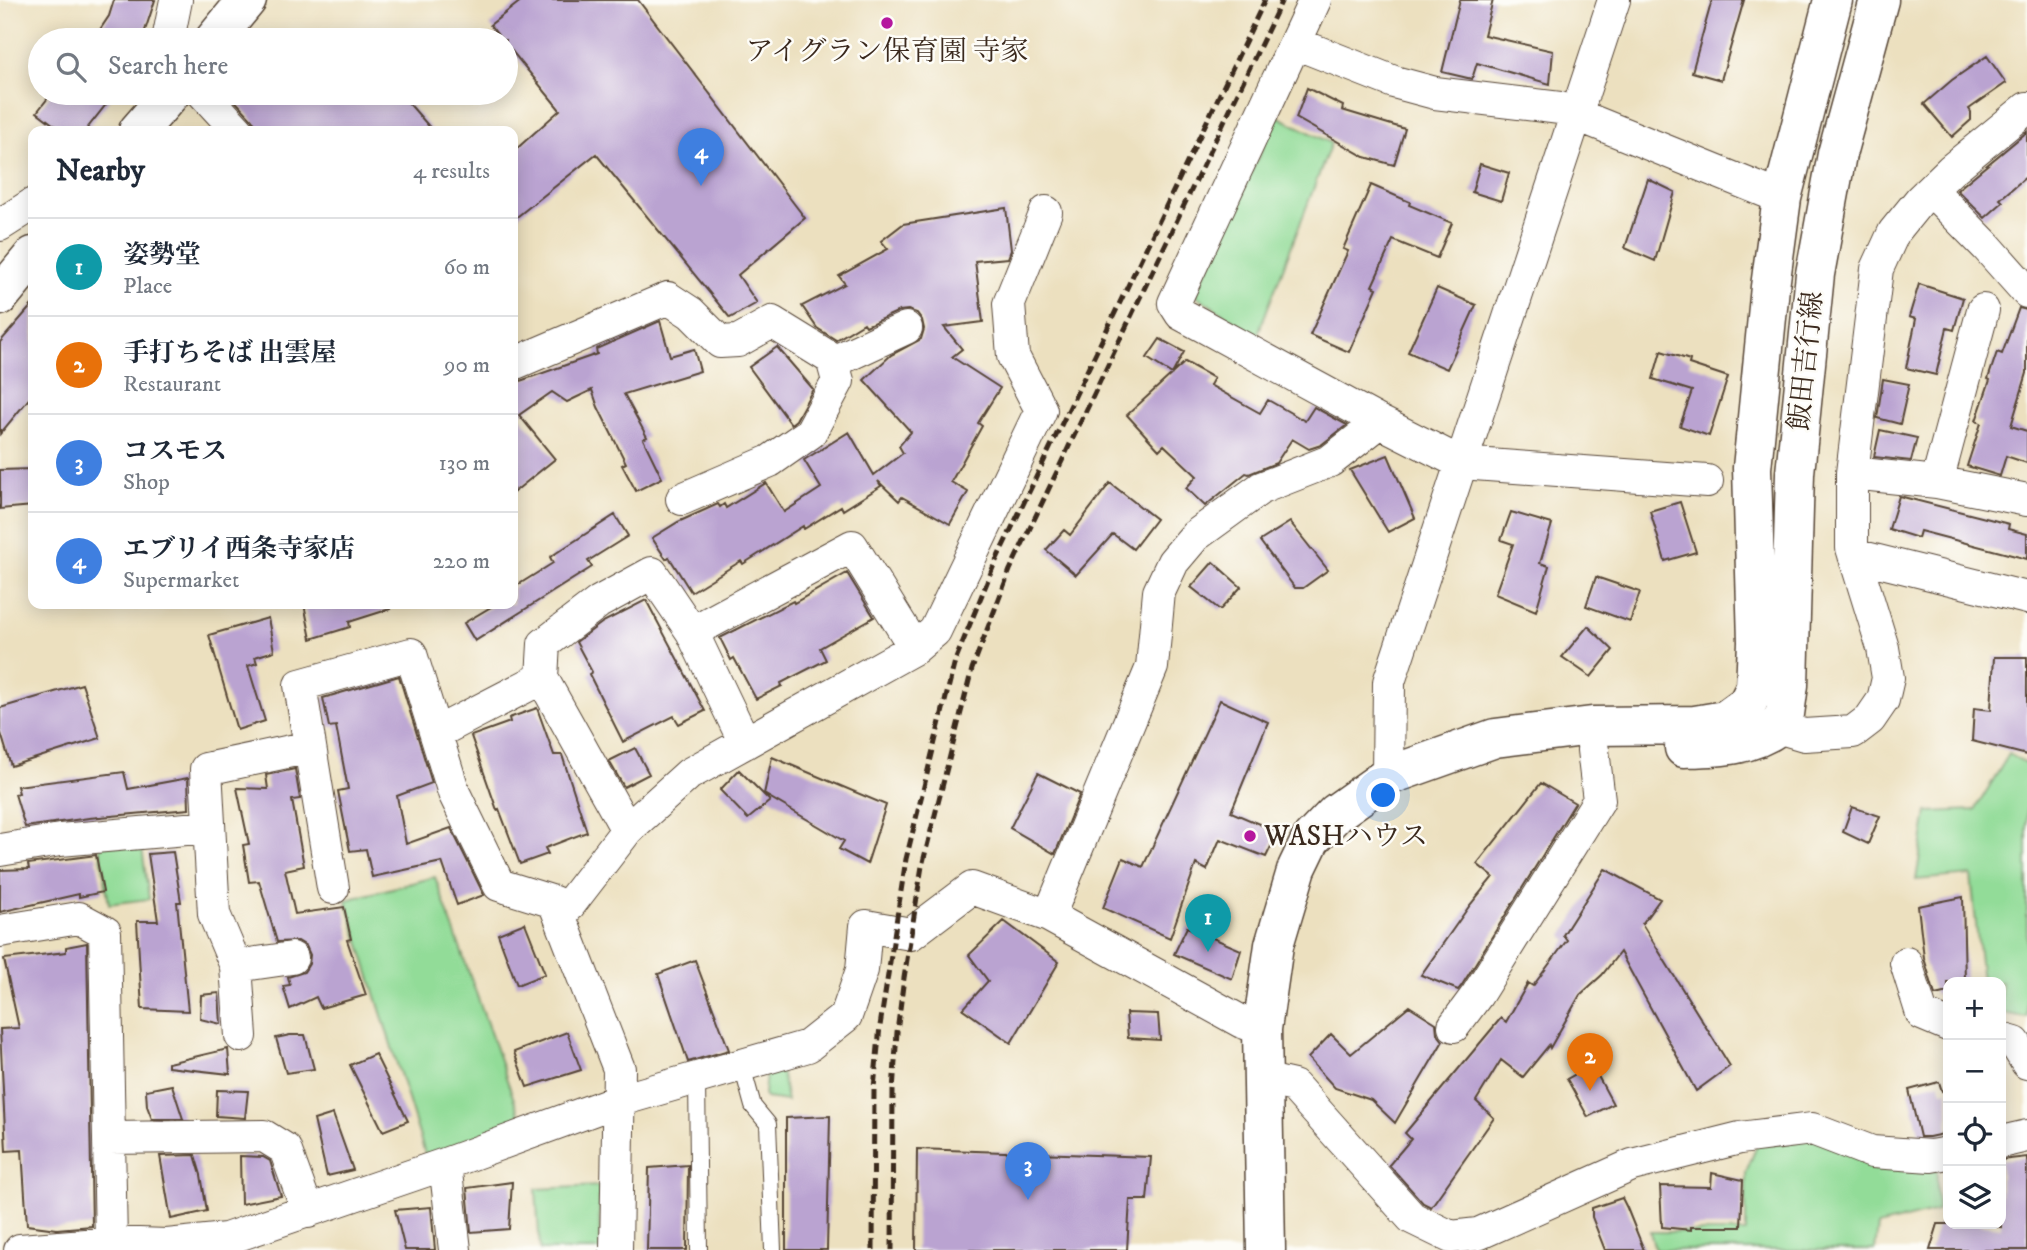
<!DOCTYPE html>
<meta charset="utf-8">
<style>
body{margin:0;font-family:"IM FELL DW Pica","Noto Serif JP",serif;background:#f2f2f3;color:#1f2937}
.controls{position:absolute;right:21px;bottom:21px;display:grid;overflow:hidden;border-radius:14px;box-shadow:0 4px 18px #0003}
.controls button{width:63px;height:63px;display:grid;place-items:center;padding:0;border:0;border-bottom:2px solid #e0e1e3;background:#fff;color:#1f2937;font:35px sans-serif}
.you{position:absolute;left:1384px;top:796px;width:24px;height:24px;margin:-18px;border:5px solid #fff;border-radius:50%;background:#1a73e8;box-shadow:0 0 0 10px #1a73e833}
.badge{display:grid;place-items:center;width:46px;height:46px;border-radius:50%;background:#0f766e;color:#fff;font-size:23px;font-weight:700}
.pin{position:absolute;translate:-50% -58px;filter:drop-shadow(0 2px 4px #0008)}
.pin::after{content:'';position:absolute;top:37px;width:24px;height:21px;background:inherit;clip-path:polygon(0 0,100% 0,50% 100%)}
.list{margin:0;padding:0;list-style:none}
h2{display:flex;justify-content:space-between;align-items:center;height:91px;margin:0;padding:0 28px;font-size:30px}
h2 small{font-size:23px;font-weight:400;color:#747a83}
.list li{display:grid;grid-template-columns:46px 1fr auto;gap:21px;align-items:center;box-sizing:border-box;height:98px;padding:0 28px;border-top:2px solid #e0e1e3}
.list b{display:block;font-size:26px;white-space:nowrap}
.list p{margin:0;font-size:23px;white-space:nowrap;color:#747a83}
.list em{font-size:23px;font-style:normal;color:#747a83}
.icon{flex:none;width:38px;height:38px;fill:none;stroke:currentColor;stroke-width:2;stroke-linecap:round;stroke-linejoin:round}
.map{position:relative;flex:none;width:2027px;height:1250px;overflow:hidden}
.search{position:absolute;background:#fff;box-shadow:0 4px 18px #0003;left:28px;top:28px;width:490px;height:77px;display:flex;align-items:center;gap:18px;box-sizing:border-box;padding:0 24px;border-radius:38px;color:#747a83;font-size:26px}
.panel{position:absolute;background:#fff;box-shadow:0 4px 18px #0003;left:28px;top:126px;width:490px;height:483px;border-radius:14px}
.map>svg:first-child{display:block}
</style>
<div class="map">
<svg width="2027" height="1250" viewBox="0 0 2027 1250">
<rect width="100%" height="100%" fill="#fdfcf7"/>
<filter id="ink" filterUnits="userSpaceOnUse"><feTurbulence type="fractalNoise" baseFrequency=".0143" numOctaves="2"/><feDisplacementMap in="SourceGraphic" scale="14" xChannelSelector="R" yChannelSelector="G"/><feConvolveMatrix kernelMatrix="1 2 1 2 8 2 1 2 1" color-interpolation-filters="sRGB"/></filter>
<filter id="wash" filterUnits="userSpaceOnUse"><feTurbulence type="fractalNoise" baseFrequency=".00686" numOctaves="4" result="noise"/><feDisplacementMap in="SourceGraphic" scale="28" xChannelSelector="R" yChannelSelector="G"/><feGaussianBlur stdDeviation="1.57" result="paint"/><feColorMatrix in="noise" values="0 0 0 0 0 0 0 0 0 0 0 0 0 0 0 0 0 1.4 0 .05"/><feComposite in="paint" operator="in"/></filter>
<g filter="url(#wash)">
<rect width="100%" height="100%" fill="#ece0bf"/>
<path fill="#92dc98" stroke="#66835b" stroke-width="2" d="M1277 116 1331 143 1257 336 1195 295Z
M2009 754 2027 764V1017L2001 1013V982H1982L1971 875 1916 880 1927 812 1975 810Z
M140 833 149 899 109 904 98 837Z
M435 877 523 1125 426 1157 346 900Z
M781 1071 787 1101 766 1098 764 1094 766 1073Z
M1811 1138 1937 1164V1211L1878 1226 1875 1250H1655L1650 1232H1746V1172L1758 1143Z
M599 1186 600 1250H540L536 1189Z"/>
<g id="blocks">
<path fill="#baa3d1" d="M114 0H155L142 40H93L109 16Z
M522 0H638L805 218 738 275 757 303 730 318 596 154 513 220V152L560 110 506 44V40H502L490 25Z
M1460 0H1493L1484 35 1553 51 1550 84 1477 63 1472 79 1442 72Z
M1712 0H1744L1721 80 1692 72Z
M1987 56 2006 83 1969 109 1971 112V120L1952 137 1924 104 1952 80Z
M1307 88 1343 106 1342 110 1405 129 1394 165 1365 157 1296 118Z
M52 93H115L85 131H62L37 112Z
M228 93H400L433 131H259L252 119Z
M2027 132V176L2000 199 2003 202 1985 218 1957 190Z
M1480 164 1509 173 1501 201 1472 192Z
M1648 179 1675 192 1655 261 1625 248Z
M1371 185 1410 202 1409 205 1452 223 1437 258 1393 240 1372 286 1377 288 1349 352 1310 335 1348 251 1343 249Z
M1006 208 1011 250 1008 258 975 261 983 322 944 327 962 349 952 357 1000 388 978 423 982 426 951 482 968 492 950 524 902 497 899 501 878 481 881 486 843 510 841 506 804 529 803 526 743 564 741 561 691 592 669 557 666 559 652 538 678 522 718 504 720 507 724 504 726 508 766 483 784 512 821 488 804 460 849 432 874 475 903 453 899 446 911 432 864 380 891 355 921 339 924 329 922 320 917 313 908 310 899 311 866 326 864 323 836 340 817 328 802 306 845 284 839 276 888 249 881 241 903 224Z
M1919 284 1963 298 1954 330 1947 328 1936 375 1906 368 1916 319 1909 317Z
M1437 288 1476 305 1447 369 1408 352Z
M33 304V394L0 434V342Z
M2019 308 2027 310V373L2011 426 2027 431V463L2006 456 2000 476 1967 466 1981 423 1976 421 1990 380 1988 379 1997 352 2002 354Z
M660 321 670 356 694 349 700 371 624 394 647 437 643 439 662 478 636 491 622 465 626 463 598 407 592 390 567 402 552 392 519 415 555 459 513 493V400L520 381 597 354 596 349Z
M1160 339 1184 352 1172 374 1147 358Z
M777 347 813 389 796 420 791 424 749 367Z
M1661 351 1690 360 1689 364 1728 377 1709 436 1680 426 1692 391 1653 379Z
M1185 362 1214 378 1210 385 1260 413 1268 400 1305 421 1314 407 1347 425 1321 445 1309 449 1292 439 1276 463 1249 474 1246 473 1205 506 1186 488 1197 476 1164 445 1159 450 1127 415Z
M1883 379 1909 384 1900 424 1877 418Z
M1880 430 1917 438 1911 461 1874 457Z
M1388 455 1415 518 1388 532 1350 470Z
M33 469V506L0 509V470Z
M1110 483 1156 519 1133 549 1113 534 1076 575 1046 550 1064 530 1070 535Z
M1899 496 2009 524 2008 529 2027 534V559L1920 531 1918 538 1889 529Z
M1680 502 1696 552 1665 561 1650 511Z
M1511 512 1552 524 1540 563 1549 566 1536 611 1495 594 1513 544 1501 540Z
M615 515 628 536 588 561 592 567 475 641 464 623 496 604H513V588L553 563 550 557Z
M1290 522 1328 570 1303 588H1295L1260 541Z
M1213 562 1241 587 1220 610 1191 587Z
M847 573 874 617 820 648 826 660 781 683 782 686 756 699 734 658 731 660 720 638 793 601 794 603Z
M1596 577 1640 592 1630 622 1586 606Z
M646 600 705 711 679 724 674 716 623 742 589 674 592 672 576 642 603 622Z
M304 604H389L390 609 349 622 350 627 311 639Z
M268 618 274 651 255 657 257 663 248 666 265 721 237 730 209 635Z
M1588 626 1613 650 1591 677 1562 657Z
M1994 657H2027V755L1972 741 1974 708 1991 710Z
M399 676 432 783 397 796 406 844 451 828 484 895 457 905 442 862 372 877 366 849 350 851 338 791 348 789 336 726 329 727 323 698Z
M82 684 100 738 11 766 0 730V708Z
M1220 700 1268 722 1231 812 1278 832 1266 857 1220 839 1207 870 1196 864 1170 938 1103 908 1123 858 1143 867Z
M537 708 554 755H562L587 832 545 848 548 854 520 864 499 809 497 810 471 736 510 722 509 718Z
M635 748 649 774 624 787 609 761Z
M772 757 886 805 867 864 839 849 844 841 764 794Z
M295 769 300 799 292 800 304 866 285 870 295 914 344 907 351 939 347 940 366 995 321 1008 316 997 290 1009 283 986 290 985 288 977 304 972 309 964 310 955 306 946 298 941 277 942 259 881 249 882 243 845 249 844 237 788 268 789 266 775Z
M739 770 770 801 748 819 720 790Z
M124 772 128 789 188 778 189 809 89 818 25 827 15 794 19 793 17 786Z
M1038 773 1080 794 1055 854 1010 828Z
M1541 783 1575 803 1462 985 1458 990 1421 975 1470 905 1493 877 1477 864Z
M1852 807 1880 816 1868 844 1843 832Z
M173 852 181 902H177L188 1011 142 1009 137 921H158L148 854Z
M96 855 103 892 79 897V894L0 912V870L29 869 28 864Z
M1605 869 1660 899 1642 924 1730 1066 1696 1091 1620 952 1602 975 1580 995 1550 1048 1549 1045 1523 1077 1501 1060 1476 1101 1494 1118 1431 1207 1423 1203 1389 1165 1411 1139 1405 1133 1501 1018 1506 1022 1528 983 1533 986 1567 940 1563 935Z
M1963 897 1965 982H1948V992L1935 995 1924 958 1918 906Z
M1004 921 1059 962 1011 1043 963 1009 988 981 969 955Z
M525 923 545 974 517 985 498 934Z
M1187 927 1241 950 1232 979 1174 954Z
M87 943 92 1226 57 1229 27 1225 22 1150 6 1151 0 1029 19 1028 4 959 66 952V947Z
M695 960 729 1050 688 1062 658 974Z
M219 993 221 1024 200 1019 201 995Z
M1409 1006 1436 1023 1437 1033 1443 1041 1395 1123 1371 1100 1335 1088 1308 1058 1331 1034 1351 1054Z
M1126 1013 1158 1014 1160 1040 1128 1038Z
M567 1032 581 1070 527 1087 514 1052Z
M290 1035H305L314 1069 286 1073 276 1038Z
M228 1049 230 1074 168 1067V1063Z
M375 1054 408 1121 383 1131 350 1065Z
M1592 1065 1613 1104 1588 1117 1567 1079Z
M1939 1082 1942 1091 1948 1090V1133L1929 1137H1920L1909 1090Z
M172 1085 183 1119H152L147 1106 146 1090Z
M217 1090 248 1091 245 1118 216 1116Z
M333 1114 353 1170 327 1176 314 1120Z
M830 1116 827 1250H786V1118Z
M917 1149 1151 1157 1147 1200H1130L1127 1250H916Z
M195 1155 201 1175 207 1211 171 1219 160 1156Z
M240 1156 263 1157 270 1161 281 1196 241 1204Z
M2027 1157V1250H1930L1938 1224H1977L2001 1227V1160Z
M688 1165 687 1250H647L649 1168Z
M1712 1173 1743 1180 1741 1227H1691V1230L1662 1227 1660 1186 1711 1187Z
M512 1182 509 1229 471 1232 467 1188Z
M1622 1198 1627 1208 1644 1250H1605L1592 1217V1208Z
M431 1207 435 1250H405L395 1210Z"/>
</g>
</g>
<g filter="url(#ink)">
<use href="#blocks" fill-opacity="0" stroke="#564536" stroke-width="2"/>
<g fill="none" stroke-linecap="round" stroke-linejoin="round">
<defs>
<path id="service" d="M742 1066 753 1106 768 1124 773 1250
M697 1079 699 1250"/>
<path id="minor" d="M1315 0 1174 303 1181 314 1380 422 1461 463 1707 481
M168 40 176 0
M1295 43 1394 82 1435 93 1560 108 1782 198
M203 93 238 131
M1931 190 1987 247 2027 292
M0 225 33 204
M833 362 906 328
M513 364 668 298 691 313 720 342 738 341 772 322 832 359 838 381 810 433 770 461 682 499
M1852 473 1937 482 2027 500
M1937 482 1983 310
M1854 555 2027 598
M692 632 745 743
M1777 727 1804 735 1853 732 1870 719 1883 700 1888 678 1883 648 1852 548V473L1877 269 1894 232 1920 200 1951 170 2027 108
M436 733 542 678
M1388 776 1389 682 1614 0
M627 830 542 678 544 644 599 602 652 573 692 632 852 546 915 648
M0 850 60 840 209 827
M333 888 300 685 411 654 454 793 499 885 554 902 619 1069 616 1250
M1049 916 1152 667 1159 592 1173 562 1195 536 1261 488 1330 461 1380 422
M560 917 627 830 689 774 915 648 935 631 1041 410 1013 356 1009 304 1046 212
M0 931 79 918 105 932 111 1243
M1906 963 1922 1014 1948 1025
M236 966 292 958
M1454 1026 1477 995 1599 800 1593 750
M241 1036 236 966 214 914 206 769 310 747
M2001 1039 2015 1043 2027 1063
M1263 1079 1294 1086 1412 1218 1451 1237 1478 1234 1632 1165 1740 1138 1812 1129 1872 1152 1931 1156 1948 1153
M109 1138 264 1136 285 1149 308 1212
M2001 1142 2027 1136
M445 1164 455 1250
M20 1250 111 1243 167 1245 226 1239 445 1164 617 1101 808 1046 846 1016 862 970 866 926 911 934 972 888 1049 916 1242 1022 1262 1029"/>
<path id="tertiary" d="M1684 748C1718 747 1749 747 1777 727
M1266 1250 1262 1029 1274 945 1297 868 1311 839 1336 813 1388 776 1495 738 1592 726 1695 725 1725 720 1747 704 1755 688"/>
<path id="secondary" d="M1755 688 1757 642 1752 468 1770 287 1782 198 1833 0
M1777 727 1785 714 1789 685 1795 473 1815 274 1837 154 1879 0"/>
<path id="trunk" d="M214 40 247 0
M138 131 171 93
M0 296 33 256"/>
</defs>
<use href="#service" stroke="#564536" stroke-width="18"/>
<use href="#minor" stroke="#564536" stroke-width="34"/>
<use href="#tertiary" stroke="#564536" stroke-width="41"/>
<use href="#secondary" stroke="#564536" stroke-width="41"/>
<use href="#trunk" stroke="#564536" stroke-width="41"/>
<use href="#service" stroke="#fff" stroke-width="16"/>
<use href="#minor" stroke="#fff" stroke-width="32"/>
<use href="#tertiary" stroke="#fff" stroke-width="38"/>
<use href="#secondary" stroke="#fff" stroke-width="38"/>
<use href="#trunk" stroke="#fff" stroke-width="38"/>
<path stroke="#3b2a1e" stroke-width="5" stroke-dasharray="10 5" stroke-linecap="butt" d="M873 1250 874 1088 880 1026 906 859 955 661 994 565 1265 0
M892 1250 893 1091 897 1032 904 978 922 866 972 669 1010 570 1282 0"/>
</g>
</g>
<g fill="#b5179e" stroke="#fdfcf7" stroke-width="2.5">
<circle cx="887" cy="23" r="7"/>
<circle cx="1250" cy="836" r="7"/>
</g>
<g text-anchor="middle" dominant-baseline="central" stroke-width="5" stroke-linejoin="round" paint-order="stroke">
<g font-size="28" fill="#3b2a1e" stroke="#fdfcf7">
<text x="887" y="51">アイグラン保育園 寺家</text>
<text x="1264" y="836" text-anchor="start">WASHハウス</text>
</g>
<g font-size="28" fill="#3b2a1e" stroke="#fdfcf7">
<text transform="translate(1806 361) rotate(-84)">飯田吉行線</text>
</g>
</g>
</svg>
<div class="controls">
<button>+</button>
<button>−</button>
<button><svg class="icon" aria-label="locate" viewBox="0 0 24 24"><circle cx="12" cy="12" r="6"/><path d="M12 2v4M12 18v4M2 12h4M18 12h4"/></svg></button>
<button><svg class="icon" aria-label="layers" viewBox="0 0 24 24"><path d="M12 4l9 5-9 5-9-5zM3 14l9 5 9-5"/></svg></button>
</div>
<div class="you"></div>
<div class="pin badge" style="left:1208px;top:952px;background:#0f9aa8">1</div>
<div class="pin badge" style="left:1590px;top:1091px;background:#e8710a">2</div>
<div class="pin badge" style="left:1028px;top:1200px;background:#3f7fe0">3</div>
<div class="pin badge" style="left:701px;top:186px;background:#3f7fe0">4</div>
<div class="search"><svg class="icon" aria-label="search" viewBox="0 0 24 24"><circle cx="10" cy="10" r="6"/><path d="M15 15l6 6"/></svg>Search here</div>
<section class="panel">
<h2>Nearby<small>4 results</small></h2>
<ul class="list">
<li><span class="badge" style="background:#0f9aa8">1</span><div><b>姿勢堂</b><p>Place</p></div><em>60 m</em></li>
<li><span class="badge" style="background:#e8710a">2</span><div><b>手打ちそば 出雲屋</b><p>Restaurant</p></div><em>90 m</em></li>
<li><span class="badge" style="background:#3f7fe0">3</span><div><b>コスモス</b><p>Shop</p></div><em>130 m</em></li>
<li><span class="badge" style="background:#3f7fe0">4</span><div><b>エブリイ西条寺家店</b><p>Supermarket</p></div><em>220 m</em></li>
</ul>
</section>
</div>
